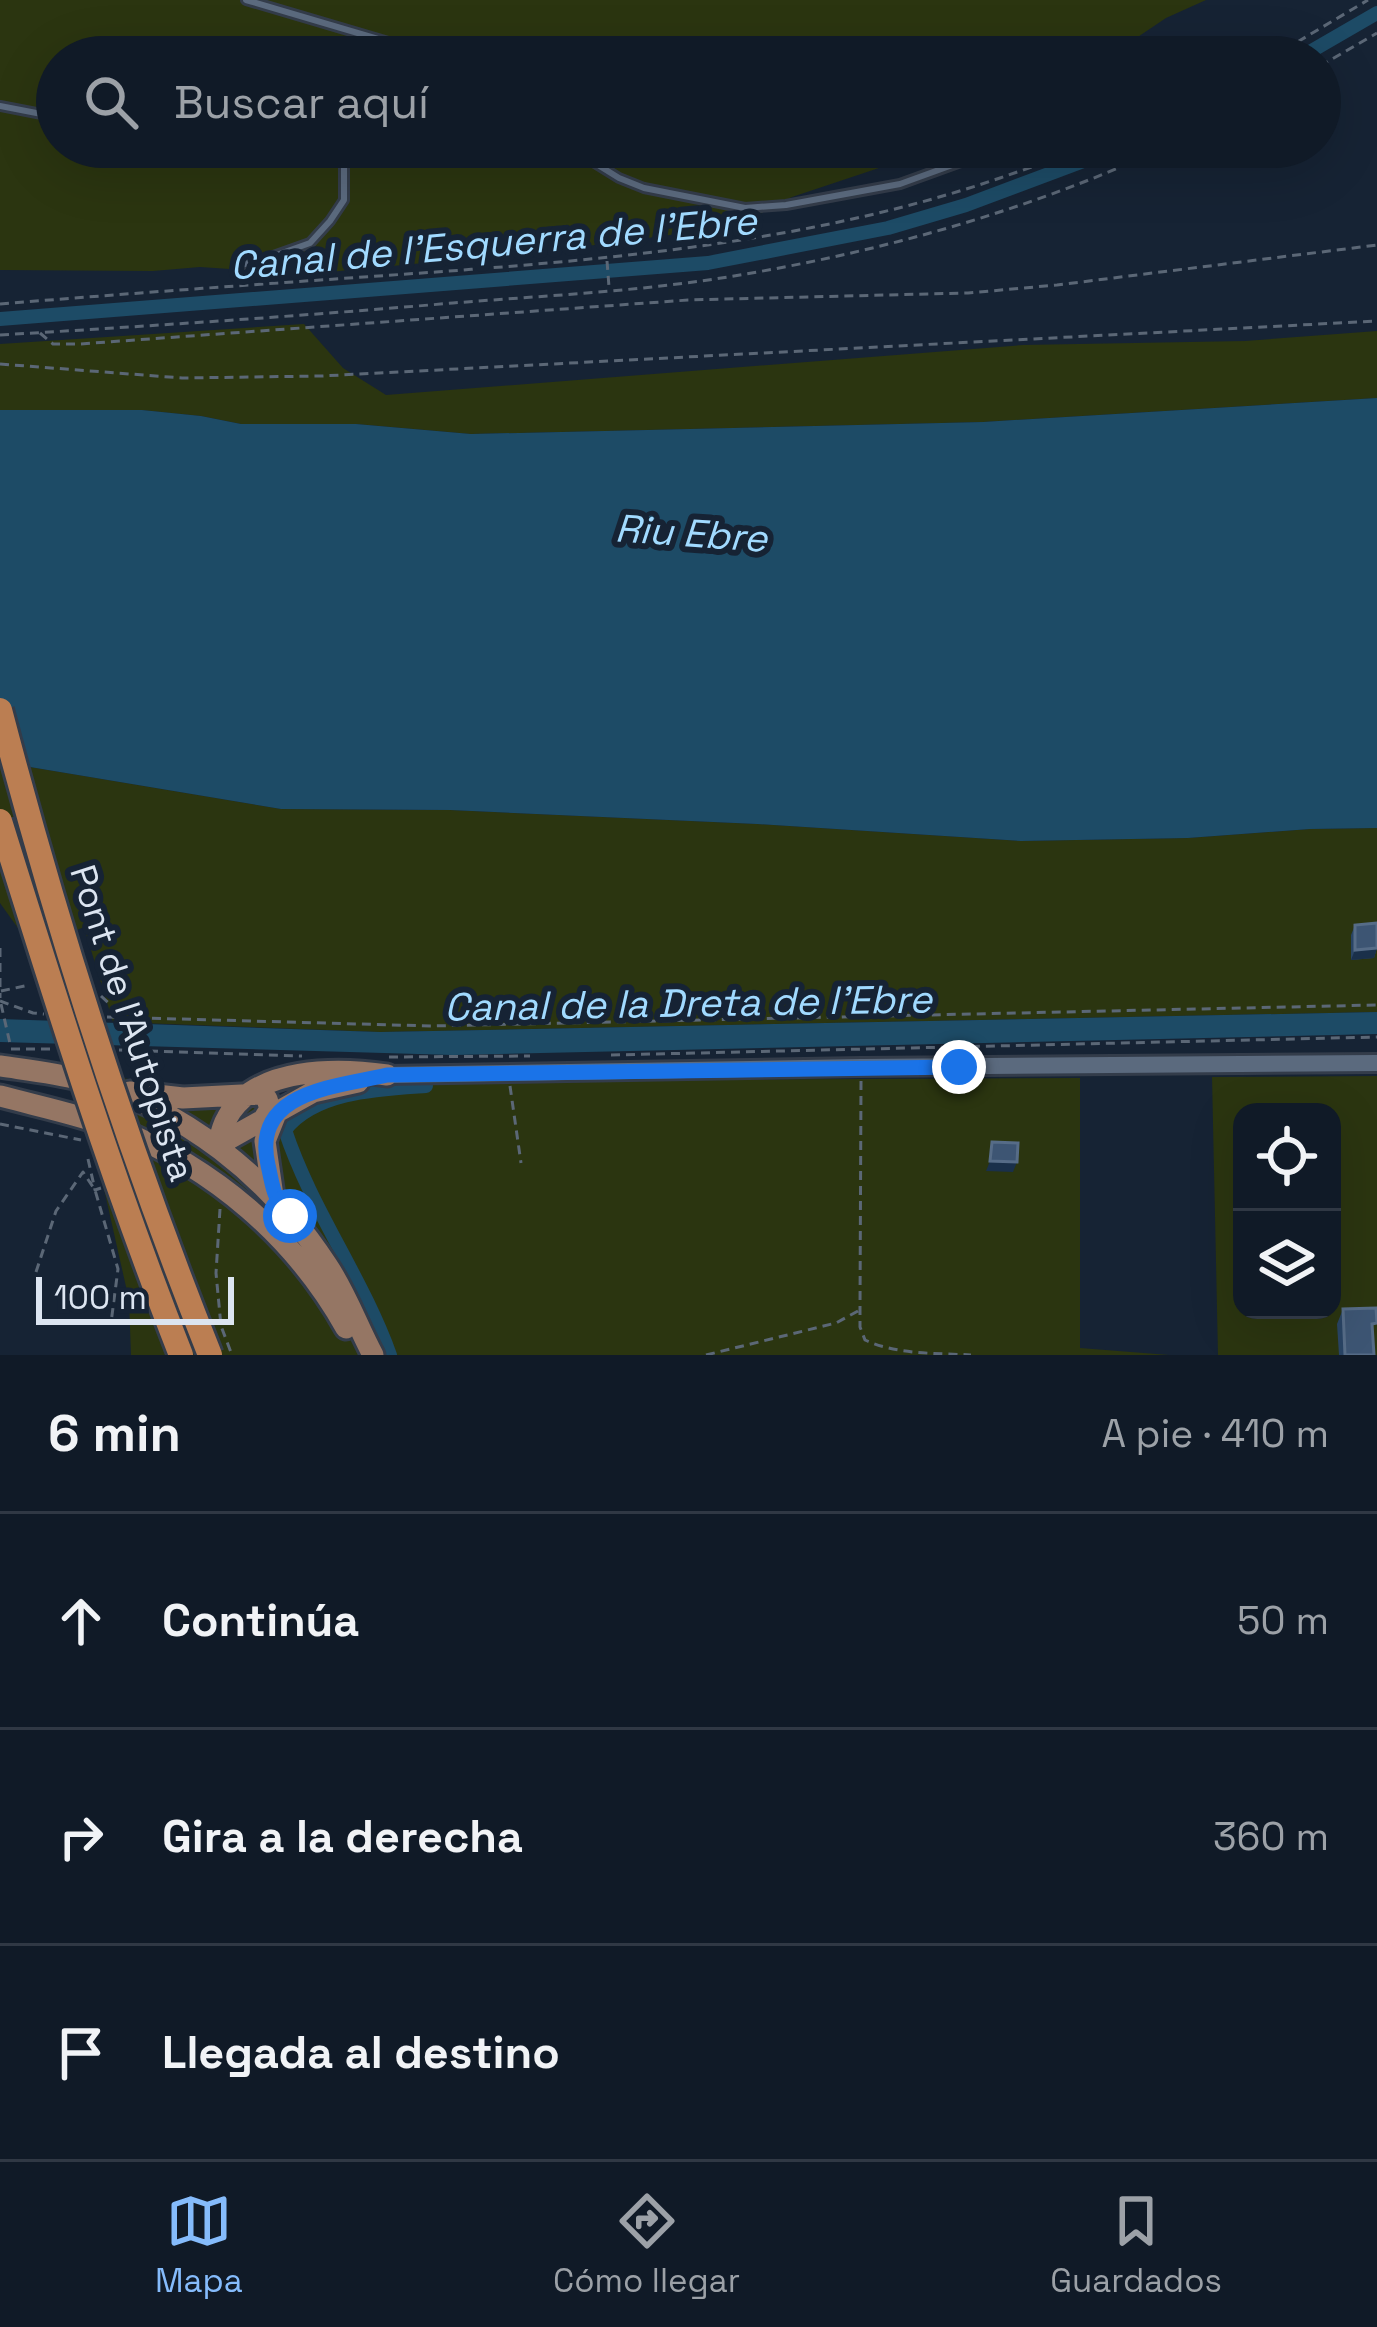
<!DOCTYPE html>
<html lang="es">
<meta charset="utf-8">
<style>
body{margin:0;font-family:"Space Grotesk",sans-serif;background:#1e2733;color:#f1f3f6}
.controls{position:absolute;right:36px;bottom:36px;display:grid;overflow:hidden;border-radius:24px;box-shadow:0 12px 48px #0002}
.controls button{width:108px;height:108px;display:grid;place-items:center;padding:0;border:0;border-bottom:3px solid #303844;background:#101a27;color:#f1f3f6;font:60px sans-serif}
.scale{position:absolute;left:36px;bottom:30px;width:198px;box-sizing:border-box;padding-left:12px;border:6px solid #dce5f1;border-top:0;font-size:33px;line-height:42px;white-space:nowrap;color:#dce5f1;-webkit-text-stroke:9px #162334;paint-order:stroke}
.stop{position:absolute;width:36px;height:36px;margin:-27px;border:9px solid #1a73e8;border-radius:50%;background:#fff}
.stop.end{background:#1a73e8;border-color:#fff;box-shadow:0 3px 12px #0008}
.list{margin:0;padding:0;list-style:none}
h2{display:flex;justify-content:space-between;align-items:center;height:156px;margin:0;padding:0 48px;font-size:51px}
h2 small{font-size:39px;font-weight:400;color:#9ca1a7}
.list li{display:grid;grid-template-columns:78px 1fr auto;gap:36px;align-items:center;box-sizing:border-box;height:216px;padding:0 48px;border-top:3px solid #303844}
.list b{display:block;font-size:45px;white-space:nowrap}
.list em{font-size:39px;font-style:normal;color:#9ca1a7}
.icon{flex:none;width:66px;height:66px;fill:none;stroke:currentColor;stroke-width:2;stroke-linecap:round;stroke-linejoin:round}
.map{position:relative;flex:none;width:1377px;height:1355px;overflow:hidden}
.search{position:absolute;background:#101a27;box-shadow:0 12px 48px #0002;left:36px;right:36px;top:36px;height:132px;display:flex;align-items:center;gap:30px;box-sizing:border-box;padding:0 42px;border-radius:66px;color:#9ca1a7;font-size:45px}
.sheet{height:804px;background:#101a27}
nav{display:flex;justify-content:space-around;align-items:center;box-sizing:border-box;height:168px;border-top:3px solid #303844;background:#101a27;font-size:33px;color:#9ca1a7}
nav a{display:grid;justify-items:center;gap:6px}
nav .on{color:#85bbfb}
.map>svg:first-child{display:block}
</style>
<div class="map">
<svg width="1377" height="1355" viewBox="0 0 1377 1355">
<rect width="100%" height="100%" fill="#162334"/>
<path fill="#2b3510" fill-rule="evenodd" d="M0 0H1206L1166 18 1108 57H57V147H932L903 160 792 197 737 226 550 251 308 274 200 267 153 271 0 270Z
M304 324 343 368 386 395 1023 345 1245 341 1377 331V398L983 422 471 434 356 424H241L201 416 142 410H0V344Z
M0 762 281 809 450 810 757 824 1021 841 1188 838 1310 829 1377 828V1012L380 1032 113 1022 84 927 52 941 20 931 0 903Z
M68 1069C135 1079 207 1098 272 1075L280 1122 337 1092 401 1081 1080 1078V1348L1169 1355H131L129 1300 93 1140Z
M1377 1076V1355H1218L1212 1077ZM1242 1112H1332V1310H1242Z"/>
<path fill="#1d4b66" d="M1377 398V828L1310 829 1188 838 1021 841 757 824 450 810 281 809 0 762V410H142L201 416 241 424H356L471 434 983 422Z
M1377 1012V1034L453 1055 0 1042V1019L380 1032Z"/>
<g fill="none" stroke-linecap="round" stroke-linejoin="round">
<path stroke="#1d4b66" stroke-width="14" d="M1301 57 1377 13
M0 319 708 263 888 228 966 205 1121 147
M390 1355C362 1277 311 1209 285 1130 315 1091 381 1089 426 1086"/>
<defs>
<path id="service" d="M246 0 439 57
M0 106 57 117
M569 147 619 178 644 188 745 208 786 205 900 184 1002 147
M237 266 268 258 310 243 330 221 344 200V147"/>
<path id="tertiary" d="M387 1075 861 1067 1377 1063"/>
<path id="primary" d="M0 1066C27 1070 55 1073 82 1080 183 1108 270 1177 327 1265 346 1293 357 1325 373 1355
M130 1092 183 1098 261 1094 267 1099 270 1109 261 1123
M0 1096C37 1106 82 1115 117 1129 214 1168 295 1237 346 1328
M218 1145C220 1136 222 1126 227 1118 255 1066 338 1068 387 1075
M218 1145 313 1092 358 1082
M273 1196 265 1141 275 1116"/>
</defs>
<use href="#service" stroke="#333c4a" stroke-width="12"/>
<use href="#tertiary" stroke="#333c4a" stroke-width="22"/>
<use href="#primary" stroke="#333c4a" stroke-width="27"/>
<path stroke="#5b6776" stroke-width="3" stroke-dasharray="9 6" stroke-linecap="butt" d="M1272 57 1368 0
M1320 66 1377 33
M607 261 609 287
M0 304C145 292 291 282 436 272 627 258 818 240 1000 178 1028 168 1058 159 1085 147
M40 333 53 344H80L688 300 968 293 1057 285 1377 245
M0 335C151 326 302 316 453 303 539 296 628 292 715 279 870 255 1023 213 1166 147
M0 364 182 378 322 376 1377 321
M0 948V998
M1 991 29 985
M101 996 125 1018
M0 1001 33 1013 44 1014
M1 1004 11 1048
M107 1017 431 1026 1377 1005
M11 1049H50
M119 1050 302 1056
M611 1055 1377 1037
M389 1057 530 1056
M861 1081 860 1310V1327L865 1340C897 1355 937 1353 971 1355
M510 1086 521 1163
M0 1124 81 1140
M88 1159 95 1190 101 1188
M220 1209 216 1273 221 1326 232 1355
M36 1272 56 1211 83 1172 95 1190 118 1269 111 1323
M706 1355 836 1323 858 1311"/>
<use href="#service" stroke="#5b6a7e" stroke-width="6"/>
<use href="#tertiary" stroke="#5b6a7e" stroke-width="16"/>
<use href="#primary" stroke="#957664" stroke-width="21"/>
<defs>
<path id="motorway-bridge" d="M0 710C57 928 126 1145 210 1355
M0 821C56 1001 112 1180 181 1355"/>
</defs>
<use href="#motorway-bridge" stroke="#333c4a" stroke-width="30" stroke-linecap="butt"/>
<use href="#motorway-bridge" stroke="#bb7e52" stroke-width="24"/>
</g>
<path fill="#294464" d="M1355 925 1377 948 1374 958 1351 960V935Z
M1343 1309 1374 1338V1355H1339L1337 1324Z"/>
<path fill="#1a304a" d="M1377 948 1374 958 1351 960 1355 950Z
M990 1161 1017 1162 1013 1172 986 1171Z"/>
<path fill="#3d5573" stroke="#566c87" stroke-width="3" d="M1377 923V948L1355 950V925Z
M992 1142 1018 1143 1017 1162 990 1161Z
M1376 1308 1377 1323 1372 1324 1374 1355H1345L1343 1309Z"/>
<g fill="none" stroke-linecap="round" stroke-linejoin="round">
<path stroke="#1a73e8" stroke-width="15" d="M290 1216C272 1195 274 1191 268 1165 251 1091 336 1087 387 1075L959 1067"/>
</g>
<g text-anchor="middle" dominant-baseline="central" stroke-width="12" stroke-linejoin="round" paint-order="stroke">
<g font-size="36" fill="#dce5f1" stroke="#162334">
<text transform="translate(132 1023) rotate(72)">Pont de l'Autopista</text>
</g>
<g font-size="39" font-style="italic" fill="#a1daff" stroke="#162334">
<text transform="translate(493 243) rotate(-5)">Canal de l'Esquerra de l'Ebre</text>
<text transform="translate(691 533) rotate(4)">Riu Ebre</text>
<text transform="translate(688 1003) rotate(-1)">Canal de la Dreta de l'Ebre</text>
</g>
</g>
</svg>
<div class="controls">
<button><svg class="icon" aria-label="locate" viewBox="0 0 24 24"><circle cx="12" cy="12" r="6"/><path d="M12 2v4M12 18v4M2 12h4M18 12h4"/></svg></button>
<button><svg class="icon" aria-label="layers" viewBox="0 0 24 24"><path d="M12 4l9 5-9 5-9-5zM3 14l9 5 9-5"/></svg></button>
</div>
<div class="scale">100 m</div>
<div class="stop" style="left:290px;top:1216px"></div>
<div class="stop end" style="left:959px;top:1067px"></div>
<div class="search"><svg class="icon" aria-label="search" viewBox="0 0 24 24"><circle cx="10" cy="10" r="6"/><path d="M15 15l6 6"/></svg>Buscar aquí</div>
</div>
<section class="sheet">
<h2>6 min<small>A pie · 410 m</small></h2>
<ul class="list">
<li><svg class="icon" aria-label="ahead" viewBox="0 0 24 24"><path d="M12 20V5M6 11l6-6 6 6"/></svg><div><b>Continúa</b></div><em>50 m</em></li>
<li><svg class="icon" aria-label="right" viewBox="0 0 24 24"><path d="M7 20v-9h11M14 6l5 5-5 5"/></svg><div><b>Gira a la derecha</b></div><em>360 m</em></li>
<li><svg class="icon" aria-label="arrive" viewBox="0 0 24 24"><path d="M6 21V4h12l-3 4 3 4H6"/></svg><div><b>Llegada al destino</b></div></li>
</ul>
</section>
<nav>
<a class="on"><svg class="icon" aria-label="map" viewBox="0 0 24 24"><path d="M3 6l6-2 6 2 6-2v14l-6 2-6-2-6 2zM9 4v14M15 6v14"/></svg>Mapa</a>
<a><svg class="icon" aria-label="directions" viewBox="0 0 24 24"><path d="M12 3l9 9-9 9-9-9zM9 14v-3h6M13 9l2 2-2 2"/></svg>Cómo llegar</a>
<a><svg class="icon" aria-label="saved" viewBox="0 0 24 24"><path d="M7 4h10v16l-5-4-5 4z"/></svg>Guardados</a>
</nav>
